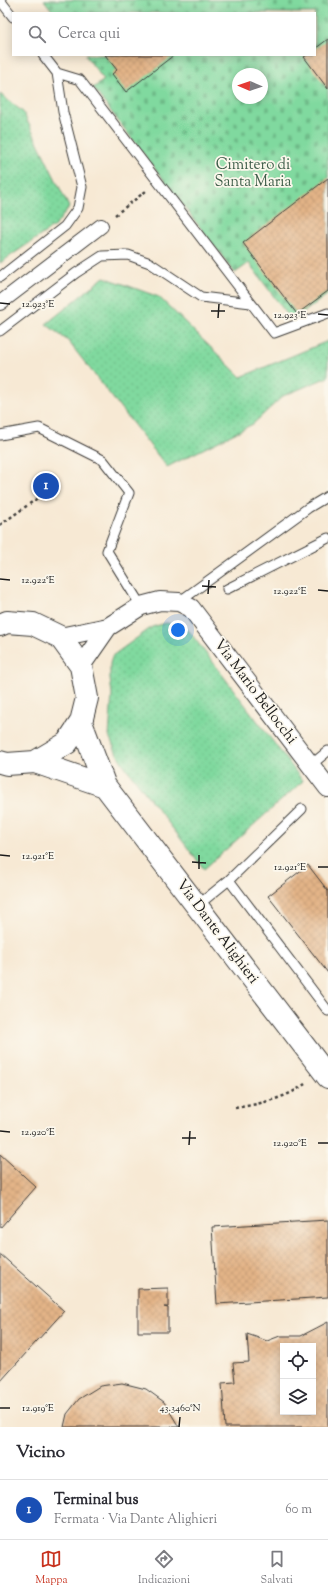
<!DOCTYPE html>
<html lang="it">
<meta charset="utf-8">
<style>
body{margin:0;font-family:"Sorts Mill Goudy",serif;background:#f7f7f7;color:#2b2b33}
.controls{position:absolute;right:12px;bottom:12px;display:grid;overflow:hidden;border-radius:0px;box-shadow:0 2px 10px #0003}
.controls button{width:36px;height:36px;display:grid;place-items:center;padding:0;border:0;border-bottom:1px solid #e1e1e2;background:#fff;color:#2b2b33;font:20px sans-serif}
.compass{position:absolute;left:232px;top:68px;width:36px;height:36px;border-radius:50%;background:#fff;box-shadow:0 2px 10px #0003;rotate:272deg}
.you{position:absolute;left:178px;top:630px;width:14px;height:14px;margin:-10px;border:3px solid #fff;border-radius:50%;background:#1a73e8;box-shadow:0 0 0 6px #1a73e833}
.badge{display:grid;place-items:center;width:26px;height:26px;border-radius:50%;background:#c8321e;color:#fff;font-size:13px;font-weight:700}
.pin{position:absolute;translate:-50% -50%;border:2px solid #fff;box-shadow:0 1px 4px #0006}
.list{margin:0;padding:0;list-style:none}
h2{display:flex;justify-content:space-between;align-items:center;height:52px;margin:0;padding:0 16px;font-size:17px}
h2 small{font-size:13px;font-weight:400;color:#7c7c81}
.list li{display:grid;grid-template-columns:26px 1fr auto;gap:12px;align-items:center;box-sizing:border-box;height:60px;padding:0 16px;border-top:1px solid #e1e1e2}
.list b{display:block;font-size:15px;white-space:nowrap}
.list p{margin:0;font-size:13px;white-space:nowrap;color:#7c7c81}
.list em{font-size:13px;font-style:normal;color:#7c7c81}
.icon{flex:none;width:22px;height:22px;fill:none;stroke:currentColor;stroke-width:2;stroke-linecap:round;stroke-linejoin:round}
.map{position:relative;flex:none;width:328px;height:1427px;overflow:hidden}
.search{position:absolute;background:#fff;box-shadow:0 2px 10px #0003;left:12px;right:12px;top:12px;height:44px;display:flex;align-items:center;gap:10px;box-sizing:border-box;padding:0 14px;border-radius:0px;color:#7c7c81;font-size:15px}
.sheet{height:112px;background:#fff}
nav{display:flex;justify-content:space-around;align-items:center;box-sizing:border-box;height:56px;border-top:1px solid #e1e1e2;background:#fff;font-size:11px;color:#7c7c81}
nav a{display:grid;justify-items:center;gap:2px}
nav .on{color:#c8321e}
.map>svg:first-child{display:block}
</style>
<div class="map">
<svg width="328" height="1427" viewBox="0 0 328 1427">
<defs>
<pattern id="grass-dots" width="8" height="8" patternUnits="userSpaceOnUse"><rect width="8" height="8" fill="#80d99f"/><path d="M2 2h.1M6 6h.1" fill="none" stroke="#6eba88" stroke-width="1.8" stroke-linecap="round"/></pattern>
<pattern id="cemetery-stones" width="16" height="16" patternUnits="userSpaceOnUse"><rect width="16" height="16" fill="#80d99f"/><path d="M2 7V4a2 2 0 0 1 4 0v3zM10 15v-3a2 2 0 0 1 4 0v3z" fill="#6eba88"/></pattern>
<pattern id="building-cross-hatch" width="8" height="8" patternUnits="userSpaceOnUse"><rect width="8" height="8" fill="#e3b487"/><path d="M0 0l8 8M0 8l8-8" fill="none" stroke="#c29a74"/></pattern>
</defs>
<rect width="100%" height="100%" fill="#fbf7ec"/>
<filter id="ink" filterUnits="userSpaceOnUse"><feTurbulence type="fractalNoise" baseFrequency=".025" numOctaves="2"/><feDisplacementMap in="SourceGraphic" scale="8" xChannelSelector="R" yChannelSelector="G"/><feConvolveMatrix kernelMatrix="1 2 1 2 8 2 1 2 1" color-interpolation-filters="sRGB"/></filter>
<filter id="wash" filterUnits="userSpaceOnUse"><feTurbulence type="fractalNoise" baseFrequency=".012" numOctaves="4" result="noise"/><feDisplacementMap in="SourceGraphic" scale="16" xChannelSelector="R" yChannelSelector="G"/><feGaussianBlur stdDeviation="0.9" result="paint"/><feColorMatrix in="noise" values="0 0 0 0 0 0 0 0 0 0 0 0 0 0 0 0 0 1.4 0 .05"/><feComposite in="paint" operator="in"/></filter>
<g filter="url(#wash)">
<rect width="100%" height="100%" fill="#f7e9d4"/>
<path fill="url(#grass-dots)" stroke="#4e7a5e" d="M0 94 23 112 69 207 56 225 0 263Z
M104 277 159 297 241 377 328 341V377L283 396 253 424 167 467 68 341 46 324Z
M166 623 177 625 189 631 303 781 204 869 123 764 116 752 109 736 112 694 110 679V664L112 656 152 627Z"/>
<path fill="url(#cemetery-stones)" stroke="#4e7a5e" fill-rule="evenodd" d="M44 0H328V294L292 321 249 263 235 273 93 88 104 80 85 55H315V13H54ZM238 74H262V98H238Z"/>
<g id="blocks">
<path fill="url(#building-cross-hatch)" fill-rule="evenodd" d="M328 39V89L304 57 307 55H315V49Z
M105 55H174L126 92 112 74 117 70Z
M328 178V291L297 314 243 243Z
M308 865 328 891V973L268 896Z
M0 1154 36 1187 0 1228Z
M328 1220V1297L217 1304 212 1227Z
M0 1254 64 1311 0 1382Z
M168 1288V1307H164L168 1308V1332H138V1289Z
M328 1322V1427H225L222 1383 235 1382 233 1363 249 1362 247 1334 267 1341 280 1336H301ZM283 1346H313V1412H283Z
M122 1383 146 1389 164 1402 179 1427H64L67 1414 79 1399 100 1386Z"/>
</g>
</g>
<g filter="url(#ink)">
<use href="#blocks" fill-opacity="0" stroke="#3d3b38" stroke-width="1"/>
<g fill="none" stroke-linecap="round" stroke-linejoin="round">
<defs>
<path id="service" d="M0 0 13 17
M57 73 80 80 274 333 328 313
M0 277 65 226 78 208 82 187 63 112 57 73 43 55
M0 331 76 273 102 256 128 255 150 263 201 297 251 303
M0 435 39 428 103 460 129 493 107 551 141 606
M227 589 328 538
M179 602 308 508 328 496
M311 765 328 751
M229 880 302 809
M197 906 229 880 328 1011"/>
<path id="pedestrian" d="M0 303 101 226"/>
<path id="minor" d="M60 637 108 627 141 606 160 601 179 602 191 608 328 788
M81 666 108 627"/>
<path id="secondary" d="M0 625 7 622 33 624 60 637 81 666 87 698 81 722 67 743 35 762
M81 722 105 786 328 1077
M0 762 7 764 35 762 105 786"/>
</defs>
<use href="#service" stroke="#3d3b38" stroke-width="11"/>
<use href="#pedestrian" stroke="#3d3b38" stroke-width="16"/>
<use href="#minor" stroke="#3d3b38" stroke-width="20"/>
<use href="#secondary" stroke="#3d3b38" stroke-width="24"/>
<path stroke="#3d3b38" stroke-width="2.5" stroke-dasharray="3 3" stroke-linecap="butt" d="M115 215 146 191
M0 525 49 490
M235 1108C259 1104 285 1099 305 1084"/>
<use href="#service" stroke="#fff" stroke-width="9"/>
<use href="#pedestrian" stroke="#fff" stroke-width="14"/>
<use href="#minor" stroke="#fff" stroke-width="18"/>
<use href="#secondary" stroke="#fff" stroke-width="22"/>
</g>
</g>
<path fill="none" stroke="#1c1c1c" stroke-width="1.5" d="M0 303 10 304M211 311H225M318 314 328 315M218 318 219 304M0 579 10 580M202 586 216 587M318 590 328 591M208 594 209 580M0 855 10 856M192 862 206 863M318 867H328M199 869V855M0 1131 10 1132M182 1138H196M318 1143H328M189 1145 190 1131M0 1408H10M179 1427 180 1417"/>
<g text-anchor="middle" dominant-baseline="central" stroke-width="3.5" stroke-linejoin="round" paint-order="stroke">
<g font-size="15" fill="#3f5e4a" stroke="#fbf7ec">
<text x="253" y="165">Cimitero di<tspan x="253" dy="17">Santa Maria</tspan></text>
</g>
<g font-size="15" fill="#1c1c1c" stroke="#fbf7ec">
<text transform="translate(255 692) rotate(53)">Via Mario Bellocchi</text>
<text transform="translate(217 932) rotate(53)">Via Dante Alighieri</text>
</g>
</g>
<g font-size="10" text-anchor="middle" fill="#1c1c1c" stroke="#fbf7ec" stroke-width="3.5" stroke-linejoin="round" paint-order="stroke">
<text x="38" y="307">12.923°E</text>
<text x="290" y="318">12.923°E</text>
<text x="38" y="583">12.922°E</text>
<text x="290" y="594">12.922°E</text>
<text x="38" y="859">12.921°E</text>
<text x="290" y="870">12.921°E</text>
<text x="38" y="1135">12.920°E</text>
<text x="290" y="1146">12.920°E</text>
<text x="180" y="1411">43.3460°N</text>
<text x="38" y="1411">12.919°E</text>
</g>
</svg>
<div class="controls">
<button><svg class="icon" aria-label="locate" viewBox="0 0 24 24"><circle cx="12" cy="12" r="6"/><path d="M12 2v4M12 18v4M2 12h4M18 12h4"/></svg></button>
<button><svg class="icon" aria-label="layers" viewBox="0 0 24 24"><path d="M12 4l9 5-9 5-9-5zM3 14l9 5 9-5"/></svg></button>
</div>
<svg class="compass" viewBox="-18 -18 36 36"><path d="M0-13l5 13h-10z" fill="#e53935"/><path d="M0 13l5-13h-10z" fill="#7c7c81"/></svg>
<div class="you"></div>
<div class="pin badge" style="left:46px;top:486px;background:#1a4fb4">1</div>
<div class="search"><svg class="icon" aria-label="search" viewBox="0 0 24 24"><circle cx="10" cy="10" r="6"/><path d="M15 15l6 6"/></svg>Cerca qui</div>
</div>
<section class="sheet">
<h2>Vicino<small></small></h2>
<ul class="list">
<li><span class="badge" style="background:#1a4fb4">1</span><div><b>Terminal bus</b><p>Fermata · Via Dante Alighieri</p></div><em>60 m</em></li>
</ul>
</section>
<nav>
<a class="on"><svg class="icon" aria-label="map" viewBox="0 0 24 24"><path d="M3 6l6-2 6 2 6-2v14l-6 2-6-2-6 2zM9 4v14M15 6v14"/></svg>Mappa</a>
<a><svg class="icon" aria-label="directions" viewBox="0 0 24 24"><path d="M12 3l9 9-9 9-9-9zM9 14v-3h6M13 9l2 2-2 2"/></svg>Indicazioni</a>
<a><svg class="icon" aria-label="saved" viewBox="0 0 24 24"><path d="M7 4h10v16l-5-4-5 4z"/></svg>Salvati</a>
</nav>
